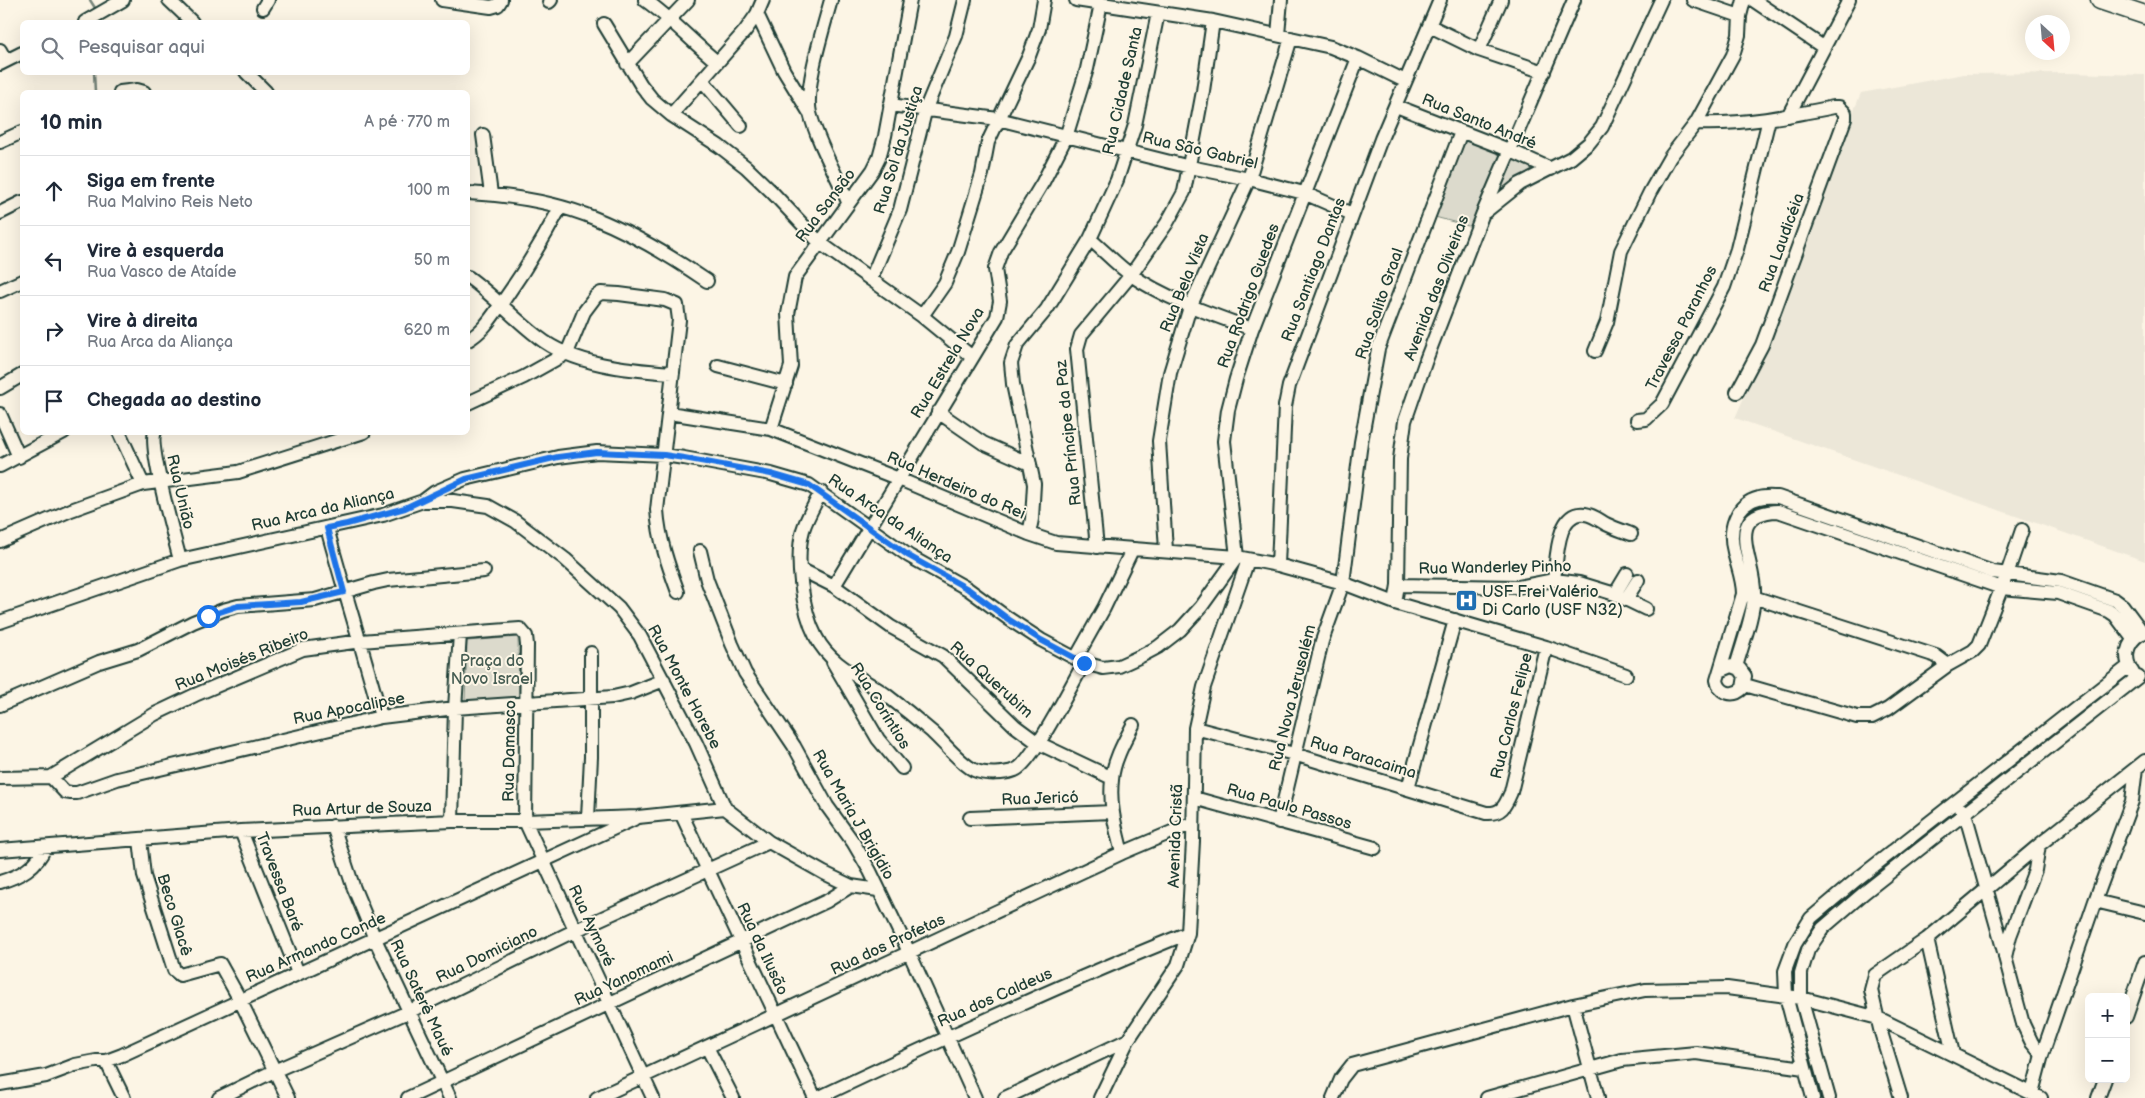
<!DOCTYPE html>
<html lang="pt">
<meta charset="utf-8">
<style>
body{margin:0;font-family:"Balsamiq Sans",sans-serif;background:#f6f6f7;color:#1f2937}
.controls{position:absolute;right:15px;bottom:15px;display:grid;overflow:hidden;border-radius:8px;box-shadow:0 5px 20px #0002}
.controls button{width:45px;height:45px;display:grid;place-items:center;padding:0;border:0;border-bottom:1px solid #e0e1e3;background:#fff;color:#1f2937;font:25px sans-serif}
.compass{position:absolute;left:2025px;top:15px;width:45px;height:45px;border-radius:50%;background:#fff;box-shadow:0 5px 20px #0002;rotate:154deg}
.stop{position:absolute;width:15px;height:15px;margin:-11px;border:4px solid #1a73e8;border-radius:50%;background:#fff}
.stop.end{background:#1a73e8;border-color:#fff;box-shadow:0 1px 5px #0008}
.list{margin:0;padding:0;list-style:none}
h2{display:flex;justify-content:space-between;align-items:center;height:65px;margin:0;padding:0 20px;font-size:21px}
h2 small{font-size:16px;font-weight:400;color:#747a83}
.list li{display:grid;grid-template-columns:32px 1fr auto;gap:15px;align-items:center;box-sizing:border-box;height:70px;padding:0 20px;border-top:1px solid #e0e1e3}
.list b{display:block;font-size:19px;white-space:nowrap}
.list p{margin:0;font-size:16px;white-space:nowrap;color:#747a83}
.list em{font-size:16px;font-style:normal;color:#747a83}
.icon{flex:none;width:28px;height:28px;fill:none;stroke:currentColor;stroke-width:2;stroke-linecap:round;stroke-linejoin:round}
.map{position:relative;flex:none;width:2145px;height:1098px;overflow:hidden}
.search{position:absolute;background:#fff;box-shadow:0 5px 20px #0002;left:20px;top:20px;width:450px;height:55px;display:flex;align-items:center;gap:12px;box-sizing:border-box;padding:0 18px;border-radius:8px;color:#747a83;font-size:19px}
.panel{position:absolute;background:#fff;box-shadow:0 5px 20px #0002;left:20px;top:90px;width:450px;height:345px;border-radius:8px}
.map>svg:first-child{display:block}
</style>
<div class="map">
<svg width="2145" height="1098" viewBox="0 0 2145 1098">
<rect width="100%" height="100%" fill="#fcf5e5"/>
<filter id="ink" filterUnits="userSpaceOnUse"><feTurbulence type="fractalNoise" baseFrequency=".02" numOctaves="2"/><feDisplacementMap in="SourceGraphic" scale="10" xChannelSelector="R" yChannelSelector="G"/><feConvolveMatrix kernelMatrix="1 2 1 2 8 2 1 2 1" color-interpolation-filters="sRGB"/></filter>
<g filter="url(#ink)">
<path fill="#ece7d8" d="M2066 73 2145 75V561L1735 418 1779 317 1781 318 1803 237 1861 93 1964 74Z"/>
<path fill="#dcdacc" stroke="#7e8c80" d="M1464 138 1503 152 1472 227 1435 217Z
M1512 155 1542 169 1488 208Z
M518 637 519 700 465 703 467 641Z"/>
<g fill="none" stroke-linecap="round" stroke-linejoin="round">
<path stroke="#758479" stroke-width="2.5" d="M90 0 97 11
M94 72 95 92"/>
<defs>
<path id="minor" d="M169 0 192 22
M442 0 491 7 498 5 501 0
M645 0C671 18 692 42 717 62
M831 0C824 26 804 88 810 113 818 144 836 173 848 202
M1076 0 1213 21 1331 47 1358 58 1405 81
M1693 0 1740 16
M1753 0 1823 47
M549 2 551 0
M263 8 268 0
M757 14 784 71 809 112
M85 22 123 0
M604 24 641 85 652 99 671 115 719 146 746 167 772 192 820 243 922 316 972 357
M1430 26 1479 50 1544 72
M1278 35 1281 0
M0 50 6 61
M1479 50 1501 0
M0 64 22 53
M627 64 688 0
M246 72 266 92
M702 80 741 126
M120 92 137 90 144 92
M890 105 998 119 1190 167 1249 179 1304 193 1352 214
M1396 106 1509 150 1551 169
M671 115 745 31 757 14 763 0
M1788 116 1849 0
M1696 123C1743 125 1789 116 1834 107H1839L1845 113V119L1772 318 1762 345 1737 392
M483 135 491 194
M0 142 22 132
M468 193C510 195 555 202 594 218 634 234 672 257 707 281
M1485 212 1520 184 1571 158 1589 143 1602 127 1661 0
M0 213 22 202
M1090 239C1104 251 1117 265 1131 275 1168 300 1211 314 1252 329
M468 277C493 295 513 318 538 337 573 365 629 370 673 373
M871 279 900 210 926 108 956 36 965 0
M0 291 22 281
M922 316 945 283 958 252 982 174 988 142 1029 56 1039 29 1044 0
M468 340C484 331 493 315 504 300 525 270 543 240 560 208
M1595 351 1607 322 1621 251 1650 192 1670 157 1696 123 1733 55 1739 35 1740 16 1744 0
M718 366 786 384
M0 388 22 375
M468 403 524 377 567 353 584 312 596 296 601 293 619 294 665 300 677 305 679 320 657 510C659 539 668 565 678 592
M938 412 983 443 1030 464
M669 413 771 429 899 479 1029 534 1056 543 1237 557 1278 565 1343 583 1395 603 1546 647 1626 675
M0 414 19 457
M1637 420 1646 419 1662 404 1724 287 1737 249 1769 119
M771 429 791 366 788 314 795 277 873 170 879 158 885 136 910 0
M119 432 143 484
M155 432C148 445 175 540 180 560
M0 466 64 432
M821 492C815 504 807 517 803 530 795 559 802 610 816 637 830 665 860 677 885 694 901 706 917 719 932 732 944 743 960 763 974 770 985 775 1005 774 1015 770 1032 764 1073 682 1084 663
M423 501H453L488 506 515 521 565 559 619 608 640 636 696 743 725 808 769 842 824 873 851 886 878 890
M327 528C344 591 364 653 381 717
M1029 534 1032 519 1034 484 1013 384 1011 363 1017 345 1047 309 1090 239 1117 180 1135 125 1158 13
M0 541 71 510 143 484 238 472 364 432
M1097 547 1077 349 1081 335 1131 275 1167 223 1184 192 1203 91 1213 21
M1166 550 1159 441 1170 373 1190 307 1249 179 1291 38
M700 551 707 580 732 644 745 673 794 746 827 806 853 842 870 871 909 952 975 1098
M1237 557 1224 441 1228 410 1236 379 1252 329 1358 58
M1278 565 1285 406 1289 386 1381 139 1440 0
M800 569 834 586 891 627 943 656 1015 726 1038 743 1112 778
M1554 580C1557 561 1556 510 1585 514 1593 515 1599 520 1606 524 1614 528 1623 531 1631 534
M1398 585 1518 587 1554 580 1579 583 1615 594 1646 609
M834 586 997 317 1000 301 995 269 1001 252 1043 182 1066 137 1087 69 1101 4
M1615 594 1627 574
M1747 595 1936 656 1948 665
M1626 599 1638 580
M1395 603 1398 585 1400 459 1405 421 1426 360 1483 213 1574 0
M0 622 180 560 383 515 423 501 435 492 465 479 558 457 597 452 664 455 684 458 771 474 809 485 909 556 968 589 1009 619 1041 640 1084 663 1103 668 1119 666 1141 656 1158 647 1180 630 1201 607 1237 557
M1076 658 1104 608 1132 550
M833 662 878 739 902 768
M1736 667C1742 645 1753 618 1754 596 1757 563 1720 513 1778 511L2002 588 2058 593 2109 611 2115 615 2133 639
M1720 671 1732 666 1740 669 1745 676 1743 688C1733 698 1719 693 1717 680L1743 594C1743 579 1737 566 1734 552 1728 530 1735 504 1759 498 1765 496 1772 497 1778 497L1993 572 2061 581 2115 600 2123 606 2143 633
M2133 673C2123 659 2126 643 2140 634
M1745 685 1857 717H1872L1888 709 1948 665 1973 651 1979 645 2007 574 2022 530
M0 705 99 662 138 650 193 622 223 610 238 606 315 600 374 583 388 580 484 571
M1195 728 1294 754 1486 813C1502 814 1505 806 1511 792L1546 647
M51 777 65 792 71 793H77L117 779 381 717 455 708 613 697 631 693 664 680
M0 778 51 777 155 714 195 695 303 649 361 641 520 629 526 636 527 645 525 821 653 1098
M1408 788 1455 620
M1194 798 1375 848
M1961 809 1965 813 2005 955
M681 813 815 1098
M588 818 591 757V653
M970 818 1112 812
M452 821 455 708 460 634
M1279 822 1322 641 1343 583 1361 442 1378 349 1461 132
M333 826 353 886 375 939 450 1098
M241 831 298 973
M140 839 144 876 174 970 180 975 220 964 240 1000 288 1098
M0 850 241 831 452 821H525L638 817 725 808
M1122 853C1116 829 1109 805 1112 780 1113 762 1124 742 1133 725
M0 882C20 876 37 867 45 847
M2095 901 2145 913
M1927 939 1953 1054
M1573 1005 1598 1098
M2126 1017 2145 962
M707 1047 733 1098
M2042 1055 2032 1043 2023 1024 2005 957 2010 936 2035 870 2039 845 2145 761
M106 1061 124 1098
M0 1084 46 1076 75 1065 96 1061H106L122 1055 634 819
M2032 1093 2042 1055 2095 901 2132 801 2136 768
M219 1098 274 1071 408 1012 576 930 769 842
M408 1098 827 901 851 886
M597 1098 1122 853 1193 823
M818 1098C940 1040 1063 983 1188 933
M1005 1098 1128 1040
M1100 1098 1128 1040 1178 965 1188 933 1193 841 1195 728 1204 687 1248 560
M1333 1098 1341 1079 1352 1065 1573 1005 1645 990 1727 988 1801 998 1878 1018 2041 1098
M1487 1098 1622 1060 1696 1053 1804 1068
M1813 1098 1786 996 1785 971 1795 944 1811 918 1856 880 2129 666
M1829 1098 1801 998V973L1808 950 1823 928 1865 892 2138 677
M1901 1098 1880 1029 1871 990 1875 975 1927 939 2039 845
M2098 1098 2105 1079"/>
<path id="highway" d="M2100 0 2145 15"/>
</defs>
<use href="#minor" stroke="#1f3d34" stroke-width="16"/>
<use href="#highway" stroke="#1f3d34" stroke-width="21"/>
<use href="#minor" stroke="#fcf5e5" stroke-width="12"/>
<use href="#highway" stroke="#fcf5e5" stroke-width="18"/>
</g>
</g>
<g fill="none" stroke-linecap="round" stroke-linejoin="round" filter="url(#ink)">
<path stroke="#1a73e8" stroke-width="6" d="M208 616 238 606 301 602 344 592 327 528 347 524 405 508 466 479 558 457 597 452 664 455 684 458 771 474 809 485 909 556 968 589 1008 619 1041 640 1084 663"/>
</g>
<defs>
<symbol id="hospital-square" viewBox="-11 -11 22 22"><rect x="-9" y="-9" width="18" height="18" rx="4" fill="#1f6fb2" stroke="#fcf5e5"/><path d="M-5-5h3v3.5h4V-5h3V5h-3V1.5h-4V5h-3Z" fill="#fff"/></symbol>
</defs>
<g fill-rule="evenodd">
<use href="#hospital-square" x="1454" y="588" width="25" height="25"/>
</g>
<g text-anchor="middle" dominant-baseline="central" stroke-width="4" stroke-linejoin="round" paint-order="stroke">
<g font-size="16" fill="#1f3d34" stroke="#fcf5e5">
<text transform="translate(1123 91) rotate(-77)">Rua Cidade Santa</text>
<text transform="translate(1479 122) rotate(22)">Rua Santo André</text>
<text transform="translate(899 150) rotate(-73)">Rua Sol da Justiça</text>
<text transform="translate(1200 151) rotate(13)">Rua São Gabriel</text>
<text transform="translate(826 206) rotate(-53)">Rua Sansão</text>
<text transform="translate(1782 243) rotate(-70)">Rua Laudicéia</text>
<text transform="translate(1314 270) rotate(-69)">Rua Santiago Dantas</text>
<text transform="translate(1185 283) rotate(-68)">Rua Bela Vista</text>
<text transform="translate(1437 288) rotate(-69)">Avenida das Oliveiras</text>
<text transform="translate(1249 296) rotate(-70)">Rua Rodrigo Guedes</text>
<text transform="translate(1380 304) rotate(-71)">Rua Salito Graal</text>
<text transform="translate(1682 328) rotate(-63)">Travessa Paranhos</text>
<text transform="translate(948 363) rotate(-59)">Rua Estrela Nova</text>
<text transform="translate(1069 433) rotate(-96)">Rua Príncipe da Paz</text>
<text transform="translate(956 486) rotate(23)">Rua Herdeiro do Rei</text>
<text transform="translate(180 492) rotate(77)">Rua União</text>
<text transform="translate(323 510) rotate(-13)">Rua Arca da Aliança</text>
<text transform="translate(890 519) rotate(34)">Rua Arca da Aliança</text>
<text transform="translate(1495 568) rotate(-1)">Rua Wanderley Pinho</text>
<text transform="translate(242 660) rotate(-22)">Rua Moisés Ribeiro</text>
<text transform="translate(991 680) rotate(42)">Rua Querubim</text>
<text transform="translate(684 687) rotate(62)">Rua Monte Horebe</text>
<text transform="translate(1293 698) rotate(-76)">Rua Nova Jerusalém</text>
<text transform="translate(880 706) rotate(58)">Rua Coríntios</text>
<text transform="translate(349 709) rotate(-11)">Rua Apocalipse</text>
<text transform="translate(1512 716) rotate(-76)">Rua Carlos Felipe</text>
<text transform="translate(510 751) rotate(-89)">Rua Damasco</text>
<text transform="translate(1363 758) rotate(17)">Rua Paracaima</text>
<text transform="translate(1040 799) rotate(-2)">Rua Jericó</text>
<text transform="translate(1289 807) rotate(16)">Rua Paulo Passos</text>
<text transform="translate(362 809) rotate(-2)">Rua Artur de Souza</text>
<text transform="translate(853 815) rotate(60)">Rua Maria J Brigídio</text>
<text transform="translate(1176 836) rotate(-88)">Avenida Cristã</text>
<text transform="translate(279 882) rotate(69)">Travessa Baré</text>
<text transform="translate(174 915) rotate(73)">Beco Glacê</text>
<text transform="translate(591 926) rotate(65)">Rua Aymoré</text>
<text transform="translate(888 945) rotate(-25)">Rua dos Profetas</text>
<text transform="translate(316 948) rotate(-24)">Rua Armando Conde</text>
<text transform="translate(762 949) rotate(65)">Rua da Ilusão</text>
<text transform="translate(487 955) rotate(-26)">Rua Domiciano</text>
<text transform="translate(624 979) rotate(-25)">Rua Yanomami</text>
<text transform="translate(421 998) rotate(65)">Rua Saterê Maué</text>
<text transform="translate(995 998) rotate(-24)">Rua dos Caldeus</text>
</g>
<g font-size="16" fill="#1f3d34" stroke="#fcf5e5" text-anchor="start">
<text x="1482" y="592">USF Frei Valério<tspan x="1482" dy="18">Di Carlo (USF N32)</tspan></text>
</g>
<g font-size="16" fill="#455c52" stroke="#fcf5e5">
<text x="492" y="661">Praça do<tspan x="492" dy="18">Novo Israel</tspan></text>
</g>
</g>
</svg>
<div class="controls">
<button>+</button>
<button>−</button>
</div>
<svg class="compass" viewBox="-18 -18 36 36"><path d="M0-13l5 13h-10z" fill="#e53935"/><path d="M0 13l5-13h-10z" fill="#747a83"/></svg>
<div class="stop" style="left:208px;top:616px"></div>
<div class="stop end" style="left:1084px;top:663px"></div>
<div class="search"><svg class="icon" aria-label="search" viewBox="0 0 24 24"><circle cx="10" cy="10" r="6"/><path d="M15 15l6 6"/></svg>Pesquisar aqui</div>
<section class="panel">
<h2>10 min<small>A pé · 770 m</small></h2>
<ul class="list">
<li><svg class="icon" aria-label="ahead" viewBox="0 0 24 24"><path d="M12 20V5M6 11l6-6 6 6"/></svg><div><b>Siga em frente</b><p>Rua Malvino Reis Neto</p></div><em>100 m</em></li>
<li><svg class="icon" aria-label="left" viewBox="0 0 24 24"><path d="M17 20v-9H6M10 6l-5 5 5 5"/></svg><div><b>Vire à esquerda</b><p>Rua Vasco de Ataíde</p></div><em>50 m</em></li>
<li><svg class="icon" aria-label="right" viewBox="0 0 24 24"><path d="M7 20v-9h11M14 6l5 5-5 5"/></svg><div><b>Vire à direita</b><p>Rua Arca da Aliança</p></div><em>620 m</em></li>
<li><svg class="icon" aria-label="arrive" viewBox="0 0 24 24"><path d="M6 21V4h12l-3 4 3 4H6"/></svg><div><b>Chegada ao destino</b></div></li>
</ul>
</section>
</div>
